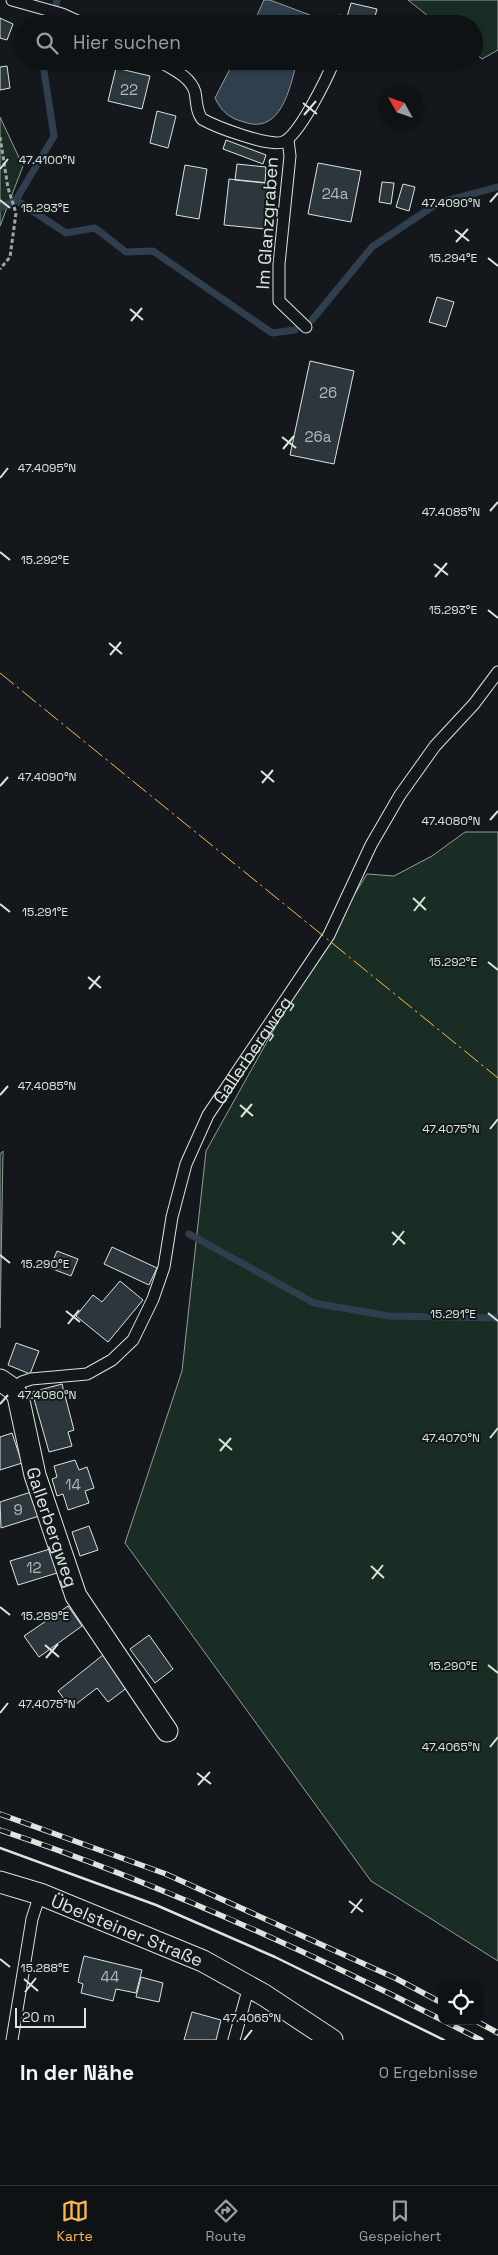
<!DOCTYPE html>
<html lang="de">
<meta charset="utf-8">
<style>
body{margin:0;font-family:"Space Grotesk",sans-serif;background:#1d2022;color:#f1f3f6}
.controls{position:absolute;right:15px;bottom:15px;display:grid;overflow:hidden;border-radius:10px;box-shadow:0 1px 4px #0004}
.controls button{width:45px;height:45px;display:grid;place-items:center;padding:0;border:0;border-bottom:1px solid #2f3234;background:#0f1215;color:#f1f3f6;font:25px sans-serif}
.compass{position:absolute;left:378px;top:85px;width:45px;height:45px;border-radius:50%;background:#0f1215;box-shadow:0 1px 4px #0004;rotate:310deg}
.scale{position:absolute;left:15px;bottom:12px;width:71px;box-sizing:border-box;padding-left:5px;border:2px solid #d8e6dc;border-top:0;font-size:14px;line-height:18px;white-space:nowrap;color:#d8e6dc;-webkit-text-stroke:4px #14181c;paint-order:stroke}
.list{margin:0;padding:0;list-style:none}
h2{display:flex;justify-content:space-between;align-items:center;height:65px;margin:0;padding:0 20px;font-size:21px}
h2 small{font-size:16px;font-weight:400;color:#9b9ea0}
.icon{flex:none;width:28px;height:28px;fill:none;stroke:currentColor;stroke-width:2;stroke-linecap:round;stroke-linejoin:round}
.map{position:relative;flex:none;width:498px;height:2040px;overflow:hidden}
.search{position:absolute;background:#0f1215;box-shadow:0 1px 4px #0004;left:15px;right:15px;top:15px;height:55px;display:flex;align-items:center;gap:12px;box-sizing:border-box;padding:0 18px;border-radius:28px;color:#9b9ea0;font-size:19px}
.sheet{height:145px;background:#0f1215}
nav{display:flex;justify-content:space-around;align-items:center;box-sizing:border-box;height:70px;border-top:1px solid #2f3234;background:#0f1215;font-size:14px;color:#9b9ea0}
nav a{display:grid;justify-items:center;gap:2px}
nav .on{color:#ffb74d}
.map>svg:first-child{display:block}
</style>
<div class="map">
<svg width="498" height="2040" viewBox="0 0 498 2040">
<rect width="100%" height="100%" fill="#14181c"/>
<path fill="#1a2d24" stroke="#939e99" d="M408 0H498V50L482 59 474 52V24H438Z
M0 117 23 166 0 226Z
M465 832H498V1961L371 1881 125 1543 182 1371 206 1151 297 988 367 874 394 876 432 856Z
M3 1151 0 1328V1154Z"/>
<path fill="#2f3f4d" stroke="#939e99" d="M264 0H270L310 15 307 24H253Z
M234 61H297C290 88 281 135 244 122 229 118 222 112 215 98Z"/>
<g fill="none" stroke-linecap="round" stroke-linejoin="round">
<path stroke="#2f3f4d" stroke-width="7" d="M52 24 57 0
M16 200 66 233 95 228 126 252 153 251 272 333 295 330
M0 208 16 200 54 136 44 71 46 61
M312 320 372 247 438 203 498 187
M189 1234 314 1303 389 1316 498 1318"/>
</g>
<path fill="#2c363c" stroke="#d8e6dc" d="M351 3 377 9 373 24H337L340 15 347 17Z
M0 18 13 24 7 40 0 38Z
M7 66 10 88 0 90V67Z
M116 68 150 76 142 109 108 101Z
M157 111 176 116 168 148 150 143Z
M226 140 266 155 263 164 223 149Z
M318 163 361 171 351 222 308 214Z
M237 164 266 167 265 183 235 180Z
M185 165 207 169 199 219 176 215Z
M229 179 269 183 265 229 224 225Z
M382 182 394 183 391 204 379 202Z
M403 184 415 187 409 211 396 207Z
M437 297 454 302 446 327 429 322Z
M310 361 354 371 334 464 290 455Z
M112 1247 157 1268 149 1285 104 1264Z
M57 1251 78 1259 71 1276 50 1268Z
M120 1281 143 1300 108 1342 76 1316 93 1295 102 1302Z
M16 1343 39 1351 30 1374 8 1365Z
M62 1384 74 1430 68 1432 72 1446 49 1452 32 1392Z
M12 1433 22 1463 0 1470V1437Z
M75 1460 79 1470 87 1467 94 1488 85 1491 89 1503 68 1510 63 1494 57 1496 52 1479 57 1477 54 1466Z
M31 1492 39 1516 1 1528 0 1502Z
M89 1526 98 1550 80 1556 72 1532Z
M50 1549 57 1573 18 1585 10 1561Z
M68 1606 82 1626 39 1657 24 1636Z
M149 1635 173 1669 155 1683 130 1649Z
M103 1655 128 1687 108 1702 97 1688 71 1708 58 1691Z
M84 1956 142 1970 136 1993 116 1989 113 2001 81 1993 83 1984 78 1982Z
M141 1977 163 1983 159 2002 136 1997Z
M192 2012 221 2020 216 2040H184Z"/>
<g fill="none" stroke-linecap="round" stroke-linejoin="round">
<defs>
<g id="lane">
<path d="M12 0 62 14 84 24"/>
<path d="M159 61C172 69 190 76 195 92 197 102 196 111 202 119 216 127 269 147 283 142 299 136 327 78 334 61"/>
<path d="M288 140 290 156 279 264V301L306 327"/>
<path id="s1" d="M13 1389 22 1382 31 1379 87 1374 112 1360 133 1340 153 1299 164 1267 172 1217 186 1164 208 1115 329 935 371 845 400 795 435 746 474 704 498 672"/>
<path d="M12 2040 32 1919 40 1894"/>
<path d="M234 2040 246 1997 252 1987"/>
</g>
<g id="street">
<path id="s2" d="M0 1380 13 1389 18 1396 35 1475 76 1596 167 1731"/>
<path id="s3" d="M0 1882 40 1894 203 1961 264 1995 332 2040"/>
</g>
</defs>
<use href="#lane" stroke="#d8e6dc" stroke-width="13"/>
<use href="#street" stroke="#d8e6dc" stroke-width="23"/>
<path stroke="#9da8a2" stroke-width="3" stroke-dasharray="4 2.5" stroke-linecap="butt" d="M0 137 8 188 16 213 10 257 0 269"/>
<use href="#lane" stroke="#14181c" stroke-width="11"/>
<use href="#street" stroke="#14181c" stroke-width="21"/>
<defs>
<path id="rail" d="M0 1814 166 1874 395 1978 442 2003
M0 1830C153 1881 299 1947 442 2020
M444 2021 481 2040
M476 2021 498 2033"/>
</defs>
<use href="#rail" stroke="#d8e6dc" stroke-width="5.5"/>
<use href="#rail" stroke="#14181c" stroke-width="4" stroke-dasharray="11" stroke-linecap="butt"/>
<path stroke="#d8e6dc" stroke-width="2.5" d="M0 1848 156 1905 275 1957 444 2040"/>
<path stroke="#ffb74d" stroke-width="1" stroke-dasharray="18 4 2.5 4" stroke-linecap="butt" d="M0 673 498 1078"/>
</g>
<path fill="none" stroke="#d8e6dc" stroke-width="2" d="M303 103 317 114M304 115 316 101M0 169 8 159M0 200 10 208M490 202 498 193M455 230 469 241M456 242 468 229M488 258 498 266M130 309 143 320M131 321 142 308M282 437 296 448M283 449 294 436M0 478 8 468M490 511 498 502M0 552 10 560M434 564 448 575M435 577 447 563M488 610 498 618M109 643 122 654M110 655 121 642M261 771 274 782M262 783 273 770M0 786 8 777M490 820 498 811M413 898 426 910M0 904 10 912M414 911 425 897M488 962 498 970M88 977 101 988M89 989 100 976M0 1095 8 1086M240 1105 253 1116M241 1117 252 1104M490 1129 498 1119M392 1232 405 1244M393 1245 404 1231M0 1255 10 1263M66 1311 80 1322M488 1313 498 1321M68 1324 79 1310M0 1404 8 1395M490 1438 498 1428M219 1439 232 1450M220 1451 231 1438M371 1566 384 1578M372 1579 383 1565M0 1607 10 1615M45 1645 59 1657M46 1658 58 1644M488 1665 498 1673M0 1713 8 1703M490 1747 498 1737M197 1773 211 1784M198 1785 210 1772M349 1901 363 1912M351 1913 362 1899M0 1959 10 1967M24 1979 38 1991M25 1992 36 1978M244 2040 252 2030"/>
<g text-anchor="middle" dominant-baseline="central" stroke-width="4" stroke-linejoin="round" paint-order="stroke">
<g font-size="15" fill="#adbab4">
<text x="129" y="89">22</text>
<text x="335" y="193">24a</text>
<text x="328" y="392">26</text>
<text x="318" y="436">26a</text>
<text x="73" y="1484">14</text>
<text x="18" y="1509">9</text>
<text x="34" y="1567">12</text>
<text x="110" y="1976">44</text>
</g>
<g font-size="18" fill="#d8e6dc" stroke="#14181c">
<text transform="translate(267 223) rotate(-86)">Im Glanzgraben</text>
<text stroke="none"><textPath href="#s1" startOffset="452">Gallerbergweg</textPath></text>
<text stroke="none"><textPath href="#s2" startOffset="160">Gallerbergweg</textPath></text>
<text stroke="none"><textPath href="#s3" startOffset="136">Übelsteiner Straße</textPath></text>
</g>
</g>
<g font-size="12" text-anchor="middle" fill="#d8e6dc" stroke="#14181c" stroke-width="4" stroke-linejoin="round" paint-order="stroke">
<text x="47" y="164">47.4100°N</text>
<text x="451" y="207">47.4090°N</text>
<text x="45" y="212">15.293°E</text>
<text x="453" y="262">15.294°E</text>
<text x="47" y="472">47.4095°N</text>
<text x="451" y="516">47.4085°N</text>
<text x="45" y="564">15.292°E</text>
<text x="453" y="614">15.293°E</text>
<text x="47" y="781">47.4090°N</text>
<text x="451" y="825">47.4080°N</text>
<text x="45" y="916">15.291°E</text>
<text x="453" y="966">15.292°E</text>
<text x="47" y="1090">47.4085°N</text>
<text x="451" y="1133">47.4075°N</text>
<text x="45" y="1268">15.290°E</text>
<text x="453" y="1318">15.291°E</text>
<text x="47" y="1399">47.4080°N</text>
<text x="451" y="1442">47.4070°N</text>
<text x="45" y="1620">15.289°E</text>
<text x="453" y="1670">15.290°E</text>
<text x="47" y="1708">47.4075°N</text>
<text x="451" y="1751">47.4065°N</text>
<text x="45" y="1972">15.288°E</text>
<text x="252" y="2022">47.4065°N</text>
</g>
</svg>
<div class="controls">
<button><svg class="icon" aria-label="locate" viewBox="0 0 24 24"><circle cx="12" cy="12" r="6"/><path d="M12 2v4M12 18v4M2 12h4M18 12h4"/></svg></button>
</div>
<svg class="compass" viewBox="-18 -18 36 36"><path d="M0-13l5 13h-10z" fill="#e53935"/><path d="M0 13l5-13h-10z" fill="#9b9ea0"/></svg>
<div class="scale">20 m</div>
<div class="search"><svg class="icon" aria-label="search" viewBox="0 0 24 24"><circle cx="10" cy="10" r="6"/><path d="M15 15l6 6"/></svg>Hier suchen</div>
</div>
<section class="sheet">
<h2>In der Nähe<small>0 Ergebnisse</small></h2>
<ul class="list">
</ul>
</section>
<nav>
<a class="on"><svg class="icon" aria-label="map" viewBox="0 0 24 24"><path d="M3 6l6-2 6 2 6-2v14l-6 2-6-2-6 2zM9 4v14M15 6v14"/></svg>Karte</a>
<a><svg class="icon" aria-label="directions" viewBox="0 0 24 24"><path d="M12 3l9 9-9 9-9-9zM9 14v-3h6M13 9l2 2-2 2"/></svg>Route</a>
<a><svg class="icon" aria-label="saved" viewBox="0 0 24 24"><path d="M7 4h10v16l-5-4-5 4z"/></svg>Gespeichert</a>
</nav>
